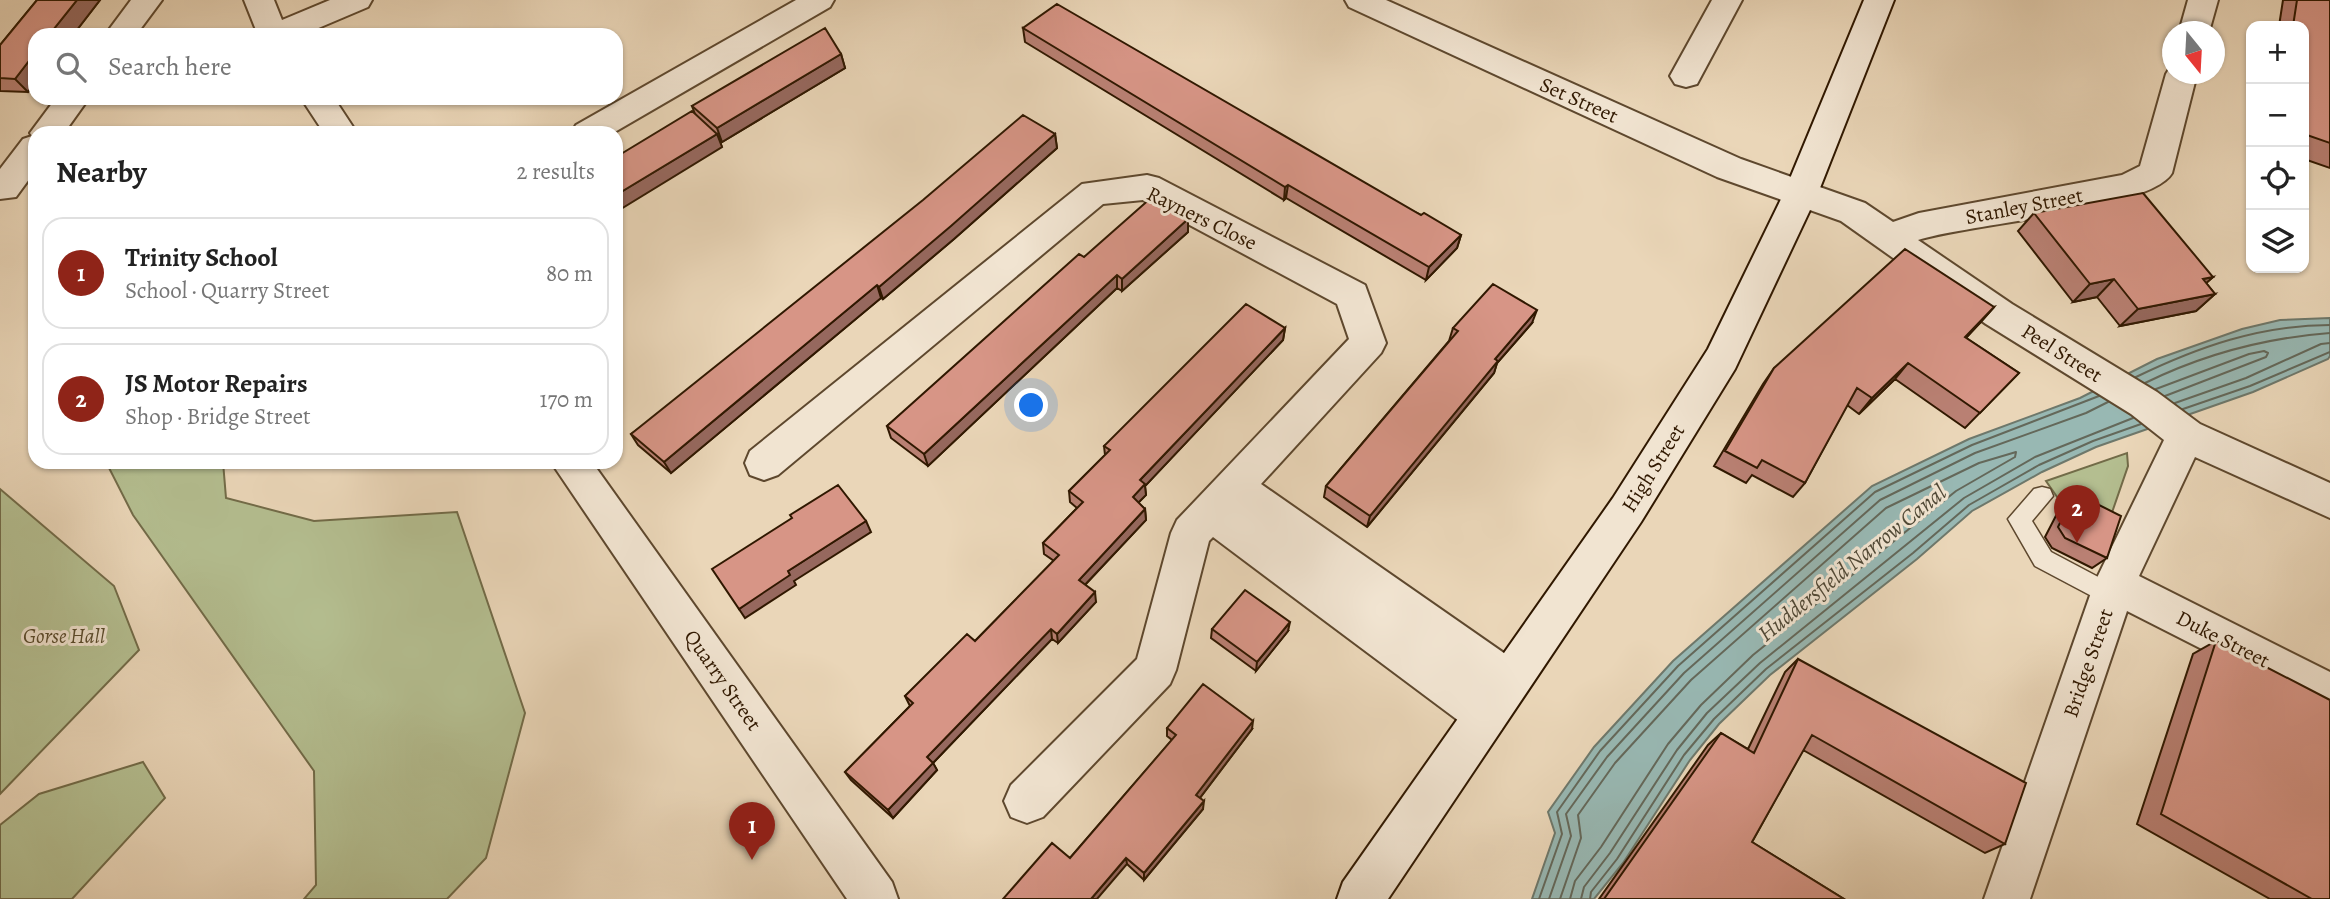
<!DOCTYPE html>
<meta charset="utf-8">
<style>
body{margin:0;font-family:Alegreya,serif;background:#f6f6f6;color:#222}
.controls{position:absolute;right:21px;top:21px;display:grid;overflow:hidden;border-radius:14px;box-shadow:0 2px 5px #0004}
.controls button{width:63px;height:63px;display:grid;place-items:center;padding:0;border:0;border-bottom:2px solid #e0e0e0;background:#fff;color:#222;font:35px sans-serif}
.compass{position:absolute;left:2162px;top:21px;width:63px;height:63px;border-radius:50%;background:#fff;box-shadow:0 2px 5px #0004;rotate:162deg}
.you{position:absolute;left:1032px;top:406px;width:24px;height:24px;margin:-18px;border:5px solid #fff;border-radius:50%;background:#1a73e8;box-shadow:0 0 0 10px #1a73e833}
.badge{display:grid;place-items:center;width:46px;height:46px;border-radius:50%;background:#8f2418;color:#fff;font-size:23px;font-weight:700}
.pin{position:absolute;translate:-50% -58px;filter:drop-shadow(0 2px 4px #0008)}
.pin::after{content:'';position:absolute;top:37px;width:24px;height:21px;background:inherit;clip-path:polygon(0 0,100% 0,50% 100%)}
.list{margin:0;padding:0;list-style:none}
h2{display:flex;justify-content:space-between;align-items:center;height:91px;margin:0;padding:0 28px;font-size:30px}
h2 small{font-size:23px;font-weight:400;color:#767676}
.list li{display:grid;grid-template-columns:46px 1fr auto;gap:21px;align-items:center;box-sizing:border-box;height:112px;margin:0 14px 14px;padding:0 14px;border:2px solid #e0e0e0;border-radius:21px}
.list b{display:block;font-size:26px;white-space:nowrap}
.list p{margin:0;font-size:23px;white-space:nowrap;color:#767676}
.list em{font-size:23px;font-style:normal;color:#767676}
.icon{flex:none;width:38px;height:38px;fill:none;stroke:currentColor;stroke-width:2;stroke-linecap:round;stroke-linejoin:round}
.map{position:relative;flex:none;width:2330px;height:899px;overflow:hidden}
.search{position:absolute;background:#fff;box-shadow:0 2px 5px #0004;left:28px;top:28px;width:595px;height:77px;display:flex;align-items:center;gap:18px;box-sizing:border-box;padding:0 24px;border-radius:21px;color:#767676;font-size:26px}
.panel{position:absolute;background:#fff;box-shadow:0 2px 5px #0004;left:28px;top:126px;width:595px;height:343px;border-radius:21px}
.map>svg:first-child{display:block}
</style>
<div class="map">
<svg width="2330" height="899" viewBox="0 0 2330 899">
<rect width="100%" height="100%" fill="#ead6b8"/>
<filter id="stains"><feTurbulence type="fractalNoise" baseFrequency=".00286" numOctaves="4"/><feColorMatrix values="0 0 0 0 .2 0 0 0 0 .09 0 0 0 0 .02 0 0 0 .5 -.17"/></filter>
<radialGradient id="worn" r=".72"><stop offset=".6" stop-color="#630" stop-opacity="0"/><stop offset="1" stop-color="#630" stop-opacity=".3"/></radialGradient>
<path fill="#b4be90" stroke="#726b48" stroke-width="2" d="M2127 453 2128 466 2107 527 2062 504 2046 481Z
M106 462H223L226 498 314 521 457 512 525 713 486 858 447 899H304L316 885 314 771 133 515Z
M0 489 114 586 139 650 0 794Z
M143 762 165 798 72 899H0V825L39 794Z"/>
<path fill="#98b8b3" stroke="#6e786b" stroke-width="2" d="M2330 318V356L2328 359 2253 392 2096 447 2042 472 1972 511 1917 559 1770 675 1719 724 1690 760 1623 863 1594 899H1532L1555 833 1548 812 1594 747 1673 661 1872 486 1969 439 2080 398 2157 359 2242 329 2280 320Z"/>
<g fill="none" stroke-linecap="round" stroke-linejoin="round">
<path stroke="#64685a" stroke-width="2" d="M2136 377C2198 347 2260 325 2330 325
M2145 383C2204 354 2264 338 2330 333
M2156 389 2249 354 2264 351 2268 353 2266 357 2165 396
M2175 403 2246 378 2321 344 2330 343
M2183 409 2250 386 2330 352
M1539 899 1562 834 1557 812 1600 751 1678 666 1875 492 1972 445 2099 396
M1549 899 1571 836 1566 814 1607 757 1684 673 1880 500 1975 453 2086 413 2108 402
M1560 899 1581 838 1578 815 1615 763 1691 680 1886 508 1979 463 2016 452 2015 457 1956 491 1753 655 1701 705 1668 744 1601 847 1575 881 1570 899
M1581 899 1584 887 1610 853 1677 750 1707 713 1760 663 1964 498 2035 457 2133 418
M1590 899 1591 892 1617 859 1684 755 1714 719 1766 669 1913 553 1969 505 2039 465 2093 441 2141 424"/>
<defs>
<path id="lane" d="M2042 487 2050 489 2053 496 2032 521 2051 552 2119 588 2122 595 2119 602 2111 605 2103 602 2035 566 2008 519 2034 489Z"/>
<path id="street" d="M131 0H162L136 35H105Z
M244 0H274L282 20 330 0H372L368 7 302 35H258Z
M796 0H834L830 7 613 133H571L576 125Z
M1345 0H1386L1741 159 1865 203 1893 222 1919 213 2122 175 2140 166 2166 74 2171 66 2172 74H2197L2172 173C2151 210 1967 224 1918 240L2012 304 2157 392 2200 424 2330 483V518L2195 457 2139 576 2330 672V714L2127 611 2030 899H1984L2094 584 2164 440 2131 414 1986 324 1841 221 1717 177 1349 7Z
M1712 0H1742L1697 84 1686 87 1675 84 1670 76Z
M2188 0H2218L2209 32H2179Z
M56 98H89L64 133H35V171L16 197 0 199V169L23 139 32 136 30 133Z
M301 98H334L357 133H324Z
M1147 175 1159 178 1365 285 1386 343 1381 353 1261 484 1524 667 1530 681 1524 695 1509 701 1495 696 1501 700 1508 715 1501 730 1486 736 1471 730 1213 537 1209 541 1176 670 1170 684 1043 817 1027 823 1011 817 1004 801 1011 785 1137 659 1171 533 1177 520 1349 339 1337 304 1143 200 1103 204 778 475 764 480 750 475 745 463 750 451 1082 184Z
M551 462H592L892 882 898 899H847Z"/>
<path id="secondary" d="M1864 0H1894L1818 193 1735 369 1641 522 1388 899H1337L1343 882 1613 498 1708 349 1784 193Z"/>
</defs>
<use href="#lane" stroke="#5e482e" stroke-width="3"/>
<use href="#street" stroke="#5e482e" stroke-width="4"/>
<use href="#secondary" stroke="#301800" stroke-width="4"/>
<use href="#lane" fill="#f1e4d1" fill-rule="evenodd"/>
<use href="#street" fill="#f1e4d1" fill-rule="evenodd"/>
<use href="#secondary" fill="#f1e4d1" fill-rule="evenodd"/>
</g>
<path fill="#b98073" stroke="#301800" stroke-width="2" d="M37 0H100L73 35H35V84L28 92 0 91V45Z
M2283 0H2330V168L2304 159V26H2279Z
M1023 28 1421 215 1461 235 1457 248 1426 280 1286 198 1284 200 1025 42Z
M841 54 845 68 722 142 719 139 722 147 695 114 692 106Z
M1055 134 1057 148 954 239 883 299 881 298 671 473 638 445 631 434Z
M2034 213 2213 277 2206 283 2215 294 2196 311 2120 326 2097 297 2073 302 2018 231Z
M1188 219V232L1122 291 1117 288 928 466 891 438 887 426 1084 257Z
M1994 307 1966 338 2019 373 1965 428 1895 379 1859 414 1847 405 1805 483 1793 497 1752 475 1746 483 1714 466 1763 384 1774 368Z
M1532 323 1497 363 1494 373 1367 527 1324 497 1326 486 1449 341 1453 328Z
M1285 328 1283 340 1145 486 1146 495 1138 503 1145 509 1146 520 1085 585 1096 602 1058 643 1052 639 933 763 937 770 893 818 851 780 845 772 910 706 905 696 975 641 1054 561 1044 554 1043 543 1077 508 1070 502 1069 491 1105 455 1104 446Z
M2075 493 2107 558 2092 568 2052 548 2045 537 2062 504Z
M1212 629 1288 631 1256 671 1211 638Z
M2216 641 2330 899H2270L2137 824 2193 654Z
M1798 659 2005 844 1985 853 1803 750 1752 842 1844 899H1599L1708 745 1721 733 1748 749 1785 672Z
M1167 728 1252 729 1200 798 1203 809 1144 880 1127 864 1070 858 1172 740 1167 736Z"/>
<path fill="#96685e" stroke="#301800" stroke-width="2" d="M77 0H100L73 35H49Z
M35 53V84L28 92 15 79Z
M841 54 845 68 722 142 717 128Z
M717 134 722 147 616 212V195Z
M1055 134 1057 148 954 239 883 299 879 287Z
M1288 185 1286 198 1284 200 1285 187Z
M1188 219V232L1122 291V279Z
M1461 235 1457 248 1426 280 1429 267Z
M1117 275V288L928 466 924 454Z
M2213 277 2194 294 2203 279Z
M2114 279 2097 297 2073 302 2090 284Z
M877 285 881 298 671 473 664 462Z
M2215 294 2196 311 2120 326 2138 309Z
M1994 307 1980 323 1951 353 1965 337Z
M1537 310 1532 323 1497 363 1494 373 1367 527 1370 516 1495 359Z
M1285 328 1283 340 1145 486 1146 495 1133 508V497L1140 480Z
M1908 363 1895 379 1859 414 1872 398Z
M1145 509 1146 520 1080 590 1079 580Z
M866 521 871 532 794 581 796 585 745 618 739 609 788 571Z
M1095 592 1096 602 1058 643 1057 634Z
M1290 622 1288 631 1256 671 1257 662Z
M1051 629 1052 639 933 763 937 770 893 818 888 810 927 757Z
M1253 721 1252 729 1196 803V795Z
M1204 801 1203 809 1144 880V873Z
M1126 858 1127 864 1097 899H1091Z"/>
<path fill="#d79586" stroke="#301800" stroke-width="2" d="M37 0H77L49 35H35V53L15 79 0 78V45Z
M2297 0H2330V143L2304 134V26H2293Z
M1057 4 1421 215 1424 213 1461 235 1429 267 1288 185 1285 187 1023 28Z
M825 28 841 54 717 128 692 106Z
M692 111 717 134 616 195V157Z
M1023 115 1055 134 951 226 879 287 877 285 664 462 631 434 923 200Z
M2143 193 2213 277 2203 279 2215 294 2138 309 2114 279 2090 284 2034 213Z
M1152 197 1188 219 1122 279 1117 275 924 454 887 426 1079 254 1084 257Z
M1905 249 1994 307 1965 337 2019 373 1980 413 1908 363 1872 398 1857 388 1805 483 1762 460 1757 468 1725 451 1774 368Z
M1493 284 1537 310 1495 359 1498 361 1370 516 1326 486 1458 331 1453 328Z
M1246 304 1285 328 1140 480 1145 484 1133 497 1145 509 1079 580 1095 592 1057 634 1051 629 927 757 933 763 888 810 845 772 913 703 905 696 967 634 975 641 1059 555 1043 543 1083 502 1069 491 1110 450 1104 446Z
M838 485 866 521 788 571 790 575 739 609 712 569 792 518 790 515Z
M2075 493 2121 516 2107 558 2065 538 2058 527Z
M1245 590 1290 622 1257 662 1212 629Z
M2216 641 2330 700V899H2312L2161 814Z
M1798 659 2026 783 2005 844 1812 735 1752 842 1844 899H1604L1721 733 1754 753Z
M1203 684 1253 721 1196 795 1204 801 1144 873 1126 858 1091 899H1003L1052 843 1070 858 1176 735 1167 728Z"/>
<g text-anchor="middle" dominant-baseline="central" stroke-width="6" stroke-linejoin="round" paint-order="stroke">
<g font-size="21" fill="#301800" stroke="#f1e4d1">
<text transform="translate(1579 100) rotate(24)">Set Street</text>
<text transform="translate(2024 206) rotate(-11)">Stanley Street</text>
<text transform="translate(1202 218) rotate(26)">Rayners Close</text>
<text transform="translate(2062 353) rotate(32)">Peel Street</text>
<text transform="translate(1653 468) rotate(-58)">High Street</text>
<text transform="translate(2223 639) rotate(27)">Duke Street</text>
<text transform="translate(2088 663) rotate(-71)">Bridge Street</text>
<text transform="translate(723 680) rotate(55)">Quarry Street</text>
</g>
<g font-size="21" font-style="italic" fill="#584a2b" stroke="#f1e4d1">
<text x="64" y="636">Gorse Hall</text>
</g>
<g font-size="23" font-style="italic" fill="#4f4836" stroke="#f1e4d1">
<text transform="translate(1852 563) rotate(-39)">Huddersfield Narrow Canal</text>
</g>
</g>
<rect width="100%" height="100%" filter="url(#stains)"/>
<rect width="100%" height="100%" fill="url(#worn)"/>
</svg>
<div class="controls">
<button>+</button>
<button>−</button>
<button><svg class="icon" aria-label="locate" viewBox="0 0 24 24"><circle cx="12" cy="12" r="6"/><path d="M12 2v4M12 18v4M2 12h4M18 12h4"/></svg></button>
<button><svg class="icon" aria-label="layers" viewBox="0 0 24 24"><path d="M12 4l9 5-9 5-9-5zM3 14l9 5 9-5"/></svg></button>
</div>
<svg class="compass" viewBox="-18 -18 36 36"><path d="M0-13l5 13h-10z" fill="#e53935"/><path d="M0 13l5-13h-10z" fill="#767676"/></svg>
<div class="you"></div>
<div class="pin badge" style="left:752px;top:860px">1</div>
<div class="pin badge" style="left:2077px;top:543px">2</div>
<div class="search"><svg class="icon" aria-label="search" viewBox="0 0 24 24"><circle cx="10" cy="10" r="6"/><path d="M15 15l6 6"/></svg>Search here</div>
<section class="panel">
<h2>Nearby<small>2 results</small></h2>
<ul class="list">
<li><span class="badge">1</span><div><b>Trinity School</b><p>School · Quarry Street</p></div><em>80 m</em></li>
<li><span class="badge">2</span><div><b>JS Motor Repairs</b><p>Shop · Bridge Street</p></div><em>170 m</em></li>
</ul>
</section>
</div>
